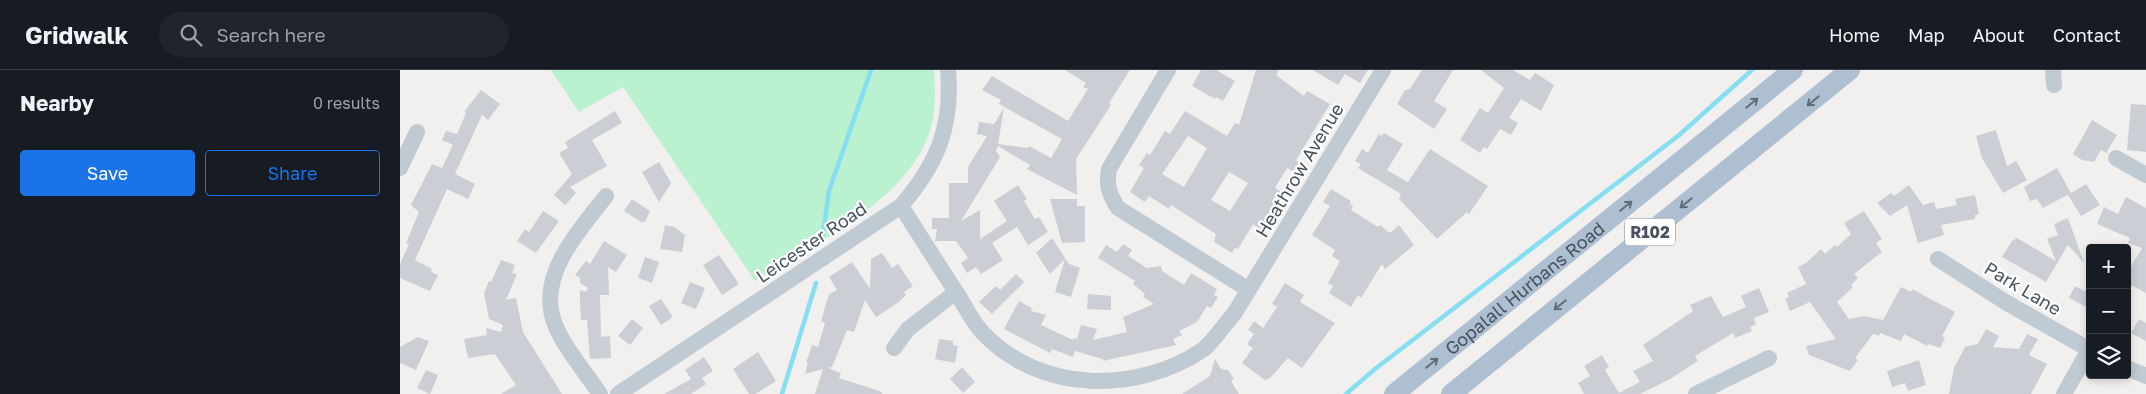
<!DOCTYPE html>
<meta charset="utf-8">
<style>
body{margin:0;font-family:"Golos Text",sans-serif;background:#20242c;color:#f1f3f6}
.controls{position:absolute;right:15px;bottom:15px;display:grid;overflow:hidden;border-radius:5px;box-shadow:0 2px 8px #0003}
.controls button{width:45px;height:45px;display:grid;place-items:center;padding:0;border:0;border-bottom:1px solid #363941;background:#171b24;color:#f1f3f6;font:25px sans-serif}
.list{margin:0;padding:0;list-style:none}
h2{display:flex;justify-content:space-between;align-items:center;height:65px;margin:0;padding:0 20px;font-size:21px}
h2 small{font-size:16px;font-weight:400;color:#9ea1a6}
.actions{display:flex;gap:10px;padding:15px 20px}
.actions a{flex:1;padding:11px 0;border:1px solid #1a73e8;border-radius:5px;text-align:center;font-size:18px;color:#1a73e8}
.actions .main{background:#1a73e8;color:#fff}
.icon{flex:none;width:28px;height:28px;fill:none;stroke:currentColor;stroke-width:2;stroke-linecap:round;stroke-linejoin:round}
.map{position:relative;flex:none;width:1746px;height:324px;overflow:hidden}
header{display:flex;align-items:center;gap:30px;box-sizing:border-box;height:70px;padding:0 25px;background:#171b24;border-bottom:1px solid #363941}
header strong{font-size:24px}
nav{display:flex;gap:28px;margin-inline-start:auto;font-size:18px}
.search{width:350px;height:45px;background:#20242c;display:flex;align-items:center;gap:12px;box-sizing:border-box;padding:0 18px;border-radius:28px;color:#9ea1a6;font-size:19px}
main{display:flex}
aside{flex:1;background:#171b24}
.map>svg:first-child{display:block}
</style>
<header>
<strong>Gridwalk</strong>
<div class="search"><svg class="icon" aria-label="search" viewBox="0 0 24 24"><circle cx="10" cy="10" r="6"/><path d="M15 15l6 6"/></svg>Search here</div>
<nav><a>Home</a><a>Map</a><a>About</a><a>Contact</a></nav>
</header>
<main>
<aside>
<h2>Nearby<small>0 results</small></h2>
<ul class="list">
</ul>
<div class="actions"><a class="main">Save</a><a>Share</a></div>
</aside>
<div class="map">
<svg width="1746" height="324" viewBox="0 0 1746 324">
<rect width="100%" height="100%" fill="#f2efef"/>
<path fill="#baf2cf" d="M151 0H534C535 18 536 36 532 53 515 128 415 173 355 211L223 17 179 42Z"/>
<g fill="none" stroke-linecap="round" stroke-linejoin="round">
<path stroke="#85def2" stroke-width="4.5" d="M422 171 429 121 471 0
M382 324 416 213
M946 324 975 299 1278 66 1352 0"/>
</g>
<path fill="#cbced4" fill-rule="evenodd" d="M665 0H730L709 33 711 35 676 89 677 125 627 99 630 95 598 76 596 81 600 87 561 151 580 140V169L607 151 594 131 618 115 627 129 624 131 635 149 639 147 648 162 628 175 617 157 592 173 603 190 581 204 576 197 567 203 561 193 568 188 556 171H535L537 159H532V148H549V113H568V97L587 66 577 64 579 52 594 54 604 38 598 74 628 78 629 76 651 88 662 69 599 34 601 30 582 20 592 6 668 51 688 19 683 17 686 13Z
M801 0H816L835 11 823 31 816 27 815 29 792 16Z
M856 0H879L876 5 904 26 907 21 930 34 896 90 900 93 894 102 887 98 875 118 886 125 879 136 876 134 860 159 853 154 838 179 835 178 832 183 814 172 816 164 771 135 769 139 749 126 745 132 730 122 744 98 739 95 747 83 750 85 765 61 770 64 785 41 827 66 835 53 839 55ZM788 66 807 78 784 117 762 104ZM829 102 848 113 830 141 811 130Z
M913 0H968L960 13 945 4 938 15Z
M1022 0H1053L1034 31 1047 39 1034 59 997 34 1005 20 1010 19Z
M1081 0H1113L1130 10 1135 3 1154 15 1141 41 1121 29 1109 48 1118 53 1111 65 1100 59 1087 79 1084 77 1080 83 1060 70 1080 38 1088 43 1104 18Z
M81 20 100 34 88 50 82 45 55 104 75 114 68 129 47 119 15 190 32 199 31 202 38 205 30 221 0 208V194L9 174 6 173 19 142 11 135 32 94 42 98 53 75 42 70 46 61 57 64 66 43 64 42Z
M1731 34 1746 35V82L1727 80Z
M215 41 222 53 192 70 207 96 170 117 176 123 165 135 154 125 172 104 159 83 168 78 165 72Z
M1692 50 1717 65 1706 83 1701 80 1694 92 1682 90 1673 84Z
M1596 60 1607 96 1616 91 1627 110 1603 123 1582 88 1576 66Z
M984 63 1003 74 987 100 1008 112 1030 79 1088 116 1069 144 1067 142 1037 169 999 129 1001 124 958 98 961 94 955 91 962 79 968 83 979 64 982 66Z
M259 92 271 113 259 132 242 102Z
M1657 98 1671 123 1643 138 1637 129 1630 131 1624 117Z
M1686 114 1700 135 1681 146 1668 125Z
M1509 115 1523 135 1534 132 1536 139 1557 135 1555 129 1575 125 1579 144 1575 145V149L1541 155 1544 165 1518 173 1507 135 1490 146 1477 133 1491 123 1494 126Z
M931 119 951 131 950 134 953 136 951 140 978 157 980 155 990 163 999 155 1014 175 985 199 982 194 961 228 958 225 951 237 929 223 933 216 928 213 940 191 932 186 935 180 912 165 930 136 923 132Z
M1726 127 1746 138V223L1727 213V203L1742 178 1728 173 1730 168 1697 154 1704 137 1718 144Z
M232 129 250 141 245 152H241L224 141Z
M650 129H677V136H685V172L662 173Z
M143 141 159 151 136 183 117 171 125 159 129 162Z
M1464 141 1482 169 1476 173 1482 182 1454 204 1458 208 1451 215 1453 217 1437 232 1449 249 1464 246 1483 250 1501 217 1511 222 1512 219 1555 242 1542 266 1545 268 1540 278 1528 274 1527 276 1504 264 1501 271 1480 263 1479 266 1473 264 1455 288 1458 290 1450 301 1409 285 1406 276 1436 269 1410 232 1390 241 1385 229 1389 227 1387 223 1406 214 1398 197 1406 193 1421 179 1425 184 1435 175 1437 177 1451 164 1444 153Z
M1668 148 1684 193 1668 175 1646 212 1602 187 1612 171 1617 168 1656 191 1647 169 1658 165 1654 154Z
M265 155 274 157 285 165 282 182 260 179Z
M652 168 669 194 680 198 671 227 655 222 665 189 650 204 636 183Z
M204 171 227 185 216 202 208 197 209 225H200L201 267 210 266 211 288 190 289 187 250H181L180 233V220L186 222 188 218 180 213V208L175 205 186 191 190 194Z
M723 174 732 180 728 186 747 198 761 196 762 201 784 215 791 203 817 219 814 225 818 227 811 238 807 236 797 252 779 261 782 265 773 269 776 275 703 291V289L675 281 673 287 652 279 650 283 604 259 619 231 632 238 631 241 646 245 641 255 673 270 674 268 677 269 681 255 697 259 693 270 727 262 723 247 754 234 743 227 745 224 733 214 735 211 698 188 706 175 717 182Z
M482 183 492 198 498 194 513 216 504 222 506 225 499 232 476 247 465 230 454 262 447 260 432 297 428 298 441 303 439 308 482 322V324H415L423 299 405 304 408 293H406L412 275 418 277 425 253 421 251 429 224 437 220 429 207 452 192 470 219 471 189Z
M319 185 339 214 322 225 303 195Z
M245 187 259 192 252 213 238 208Z
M101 190 115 195 112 203 117 204 106 230 116 228 123 262 162 324H101L116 315 95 284 68 288 64 269 87 265 86 258 101 262 103 255 89 249 84 223 89 211 91 212Z
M616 204 624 212 592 244 579 232 596 216 600 220Z
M290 212 305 218 296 239 281 233Z
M885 213 904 225 900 232 935 253 902 298 888 288 870 308 865 310 842 293 853 278 847 274 854 264 848 260 854 251 863 258 877 237 872 234Z
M1675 216 1690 224V239L1669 228Z
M1359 218 1369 242 1354 248 1356 254 1350 257 1352 261 1335 268 1333 263 1295 286 1298 291 1270 309 1240 324H1184L1178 313 1190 306 1184 296 1202 285 1209 297 1205 300 1219 323 1240 312 1233 301 1253 291 1243 275 1293 241 1290 235 1311 226 1323 247 1346 237 1341 226Z
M688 224 711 226V240L687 239Z
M261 229 273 247 261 255 249 236Z
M232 249 243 258 230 275 218 266Z
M1739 249 1746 253V271L1731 263Z
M1586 259 1599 266 1593 277 1619 279 1627 264 1638 269 1629 285 1647 294 1631 324H1549L1554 298 1565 277 1578 274Z
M18 267 29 271 16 300 0 293V277Z
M539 269 553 271V275L558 276 555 293 535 289Z
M358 282 376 311 355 324H349L333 299Z
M304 287 313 301 302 308 306 314 291 324H264L291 309 285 300Z
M815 289 821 299 828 300 834 309 831 311 839 324H782L810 306Z
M1519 290 1526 315 1508 321 1505 313 1492 317 1487 301Z
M562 297 575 312 563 323 550 309Z
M26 300 38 305 30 324 17 318Z"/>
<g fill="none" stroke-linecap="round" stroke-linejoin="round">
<path stroke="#bfcad2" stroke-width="16" d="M768 0 709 99C706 115 709 124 718 138L849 220
M1653 0 1654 15
M1716 88 1746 105
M0 98 17 62
M501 136C520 166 539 196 558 225 566 238 573 253 583 263 641 324 738 324 804 279 815 269 824 255 834 244L983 0
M1538 189 1607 233 1690 280
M494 278 508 259 556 222
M1727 298 1746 306
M200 324C185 301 158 271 152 245 141 200 181 159 206 126
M218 324 501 136C537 94 553 57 548 0
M1296 324 1369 288
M1664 324 1689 280"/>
<g stroke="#adbfd0" stroke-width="20">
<path id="s1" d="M994 324 1393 0"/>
<path d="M1051 324 1450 0"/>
</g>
</g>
<defs><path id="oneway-shaft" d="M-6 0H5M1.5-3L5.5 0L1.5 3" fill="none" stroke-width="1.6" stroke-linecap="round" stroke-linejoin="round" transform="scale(1.25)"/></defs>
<g stroke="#606e7a">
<use href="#oneway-shaft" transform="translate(1413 31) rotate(141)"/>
<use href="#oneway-shaft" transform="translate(1352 33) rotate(-39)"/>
<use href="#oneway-shaft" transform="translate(1286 133) rotate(141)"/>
<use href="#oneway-shaft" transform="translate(1226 136) rotate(-39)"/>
<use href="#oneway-shaft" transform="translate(1160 235) rotate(141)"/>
<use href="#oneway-shaft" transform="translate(1032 293) rotate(-39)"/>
</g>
<g text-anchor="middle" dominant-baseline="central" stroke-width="4.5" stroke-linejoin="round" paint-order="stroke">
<rect fill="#fff" stroke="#7e878e" stroke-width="1" x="1225" y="148.5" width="50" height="27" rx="4"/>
<g font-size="16" font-weight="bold" fill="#46535e">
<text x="1250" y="162">R102</text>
</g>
<g font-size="18" fill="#46535e" stroke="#fff">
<text transform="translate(899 100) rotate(-59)">Heathrow Avenue</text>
<text transform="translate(411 172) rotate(-34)">Leicester Road</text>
<text transform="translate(1623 218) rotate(31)">Park Lane</text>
<text stroke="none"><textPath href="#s1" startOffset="168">Gopalall Hurbans Road</textPath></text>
</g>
</g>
</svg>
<div class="controls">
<button>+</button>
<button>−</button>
<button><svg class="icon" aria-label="layers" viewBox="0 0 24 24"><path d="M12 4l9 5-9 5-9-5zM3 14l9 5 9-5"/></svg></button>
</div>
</div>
</main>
